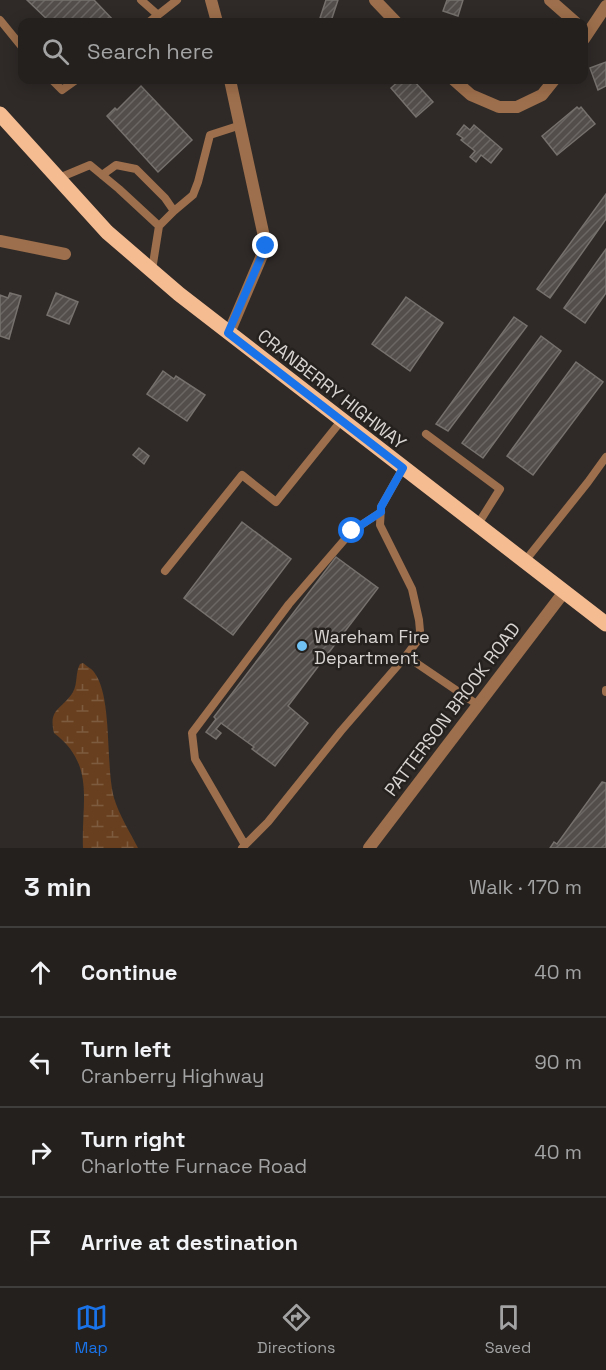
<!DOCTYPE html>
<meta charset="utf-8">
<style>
body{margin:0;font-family:"Space Grotesk",sans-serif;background:#2b2827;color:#f1f3f6}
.stop{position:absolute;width:18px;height:18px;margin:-14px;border:4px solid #1a73e8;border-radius:50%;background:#fff}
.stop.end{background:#1a73e8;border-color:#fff;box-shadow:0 2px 6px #0008}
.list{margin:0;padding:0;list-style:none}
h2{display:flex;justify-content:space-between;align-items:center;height:78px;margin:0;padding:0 24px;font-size:26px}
h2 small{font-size:20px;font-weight:400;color:#a3a3a4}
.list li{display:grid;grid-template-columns:39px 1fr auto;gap:18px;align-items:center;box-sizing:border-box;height:90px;padding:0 24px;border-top:2px solid #403e3c}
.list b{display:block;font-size:22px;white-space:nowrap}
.list p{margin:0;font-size:20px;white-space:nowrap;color:#a3a3a4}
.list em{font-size:20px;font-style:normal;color:#a3a3a4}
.icon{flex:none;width:33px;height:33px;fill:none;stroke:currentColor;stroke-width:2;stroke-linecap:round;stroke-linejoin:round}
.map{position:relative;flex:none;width:606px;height:848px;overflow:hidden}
.search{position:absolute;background:#23201e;box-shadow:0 3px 15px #0003;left:18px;right:18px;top:18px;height:66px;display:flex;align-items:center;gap:15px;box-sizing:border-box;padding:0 21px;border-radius:12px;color:#a3a3a4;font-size:22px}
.sheet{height:438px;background:#23201e}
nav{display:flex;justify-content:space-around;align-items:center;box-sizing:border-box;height:84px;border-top:2px solid #403e3c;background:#23201e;font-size:16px;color:#a3a3a4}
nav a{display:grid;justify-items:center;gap:3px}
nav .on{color:#1a73e8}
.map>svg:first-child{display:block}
</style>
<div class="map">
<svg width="606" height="848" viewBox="0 0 606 848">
<defs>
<pattern id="wetland-marsh" width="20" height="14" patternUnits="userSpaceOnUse" patternTransform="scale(1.5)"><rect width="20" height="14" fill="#68401f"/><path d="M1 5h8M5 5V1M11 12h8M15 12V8" fill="none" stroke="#7d5b3f"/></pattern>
<pattern id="building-hatch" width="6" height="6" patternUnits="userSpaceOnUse" patternTransform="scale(1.5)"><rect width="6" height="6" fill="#534e4b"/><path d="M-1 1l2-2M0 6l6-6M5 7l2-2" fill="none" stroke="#6b6764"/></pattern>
</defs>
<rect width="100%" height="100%" fill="#2f2a28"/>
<path fill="url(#wetland-marsh)" d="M83 663C86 666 91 668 94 672 113 697 105 764 114 798 119 815 130 832 138 848H83C81 802 96 765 54 733 48 708 62 710 73 692 78 683 75 673 80 664Z"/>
<path fill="url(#building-hatch)" stroke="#76716d" stroke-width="1.5" d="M27 0H94L115 22H50Z
M326 0H338L331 21 320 18Z
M447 0H463L458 16 443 11Z
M606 62V86L598 90 590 68Z
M400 80H413L433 102 416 117 391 88Z
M141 86 192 140 158 172 107 116 115 108 117 110Z
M577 107 579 109 581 107 595 124 557 155 542 136Z
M464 125 470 130 474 125 502 149 491 163 481 155 476 162 470 157 475 151 461 140 463 138 457 134Z
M606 194V219L550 298 537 289Z
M606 249V293L585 323 564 308Z
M10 293 21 296 9 339 0 336V295L8 298Z
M56 293 78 302 69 324 47 315Z
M406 297 443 323 410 371 372 344Z
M514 317 527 326 448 431 436 424Z
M541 336 561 351 483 458 462 443Z
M576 362 603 382 533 475 507 456Z
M163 371 174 379 176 376 205 395 187 421 147 394Z
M139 448 149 456 144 464 133 455Z
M242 522 291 559 233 635 184 598Z
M336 557 378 588 288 706 308 723 275 766 252 749 254 747 221 723 216 729 221 733 216 739 206 732 216 719 214 717Z
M602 782 606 783V848H550L554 842 557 844Z"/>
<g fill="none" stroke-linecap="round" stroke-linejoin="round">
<path stroke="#9d6f4c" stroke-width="8" d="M141 0 158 15
M0 20 22 47
M149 22 177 0
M52 80 62 90 76 80
M102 175 116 165 136 169 165 198 174 211 159 226
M59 178 90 165 119 189 159 226 152 270
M174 211 193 195 198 182 210 135 241 125
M426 434 500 489 478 524
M525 561 588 482 606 457
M165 571 242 475 276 502 341 421
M406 656 478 705
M606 690V692
M245 845 195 759 192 733 289 604 352 531 381 512
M242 848 268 822 341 731 406 656 418 640 420 631 419 620 412 589 380 525 381 507 403 468"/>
<path stroke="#9d6f4c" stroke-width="12" d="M211 0 217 22
M375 0 396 22
M550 0 575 22
M584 39 606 6
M454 80 471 95 499 107H517L542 95 554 80
M0 241 65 254
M229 333 266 246 230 80
M369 848 564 592"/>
<path stroke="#f5bc92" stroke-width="15" d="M0 114 107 232 179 294 606 624"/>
</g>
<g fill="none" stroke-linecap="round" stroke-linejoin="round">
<path stroke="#1a73e8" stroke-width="8" d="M266 246 228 333 403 468 381 507V512L352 531"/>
</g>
<circle fill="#70c1f4" stroke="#25211e" stroke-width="2" cx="302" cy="646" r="6"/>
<g text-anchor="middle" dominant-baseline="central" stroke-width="5" stroke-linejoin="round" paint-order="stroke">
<g font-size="18" fill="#d7d4d2" stroke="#25211e">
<text transform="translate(332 389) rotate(38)">CRANBERRY HIGHWAY</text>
<text transform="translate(452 709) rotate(-53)">PATTERSON BROOK ROAD</text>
</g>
<g font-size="18" fill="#d7d4d2" stroke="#25211e" text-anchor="start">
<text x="314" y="636">Wareham Fire<tspan x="314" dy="21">Department</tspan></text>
</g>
</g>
</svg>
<div class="stop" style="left:352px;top:531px"></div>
<div class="stop end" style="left:266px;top:246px"></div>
<div class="search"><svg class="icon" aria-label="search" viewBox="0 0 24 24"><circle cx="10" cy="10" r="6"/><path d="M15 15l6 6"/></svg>Search here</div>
</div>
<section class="sheet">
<h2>3 min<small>Walk · 170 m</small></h2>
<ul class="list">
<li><svg class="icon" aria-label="ahead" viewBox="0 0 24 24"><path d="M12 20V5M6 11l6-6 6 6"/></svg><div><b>Continue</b></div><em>40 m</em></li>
<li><svg class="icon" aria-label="left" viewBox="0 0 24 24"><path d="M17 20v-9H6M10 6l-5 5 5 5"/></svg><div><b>Turn left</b><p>Cranberry Highway</p></div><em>90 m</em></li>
<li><svg class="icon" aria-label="right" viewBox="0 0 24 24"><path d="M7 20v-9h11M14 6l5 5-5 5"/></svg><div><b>Turn right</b><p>Charlotte Furnace Road</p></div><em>40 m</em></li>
<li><svg class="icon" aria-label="arrive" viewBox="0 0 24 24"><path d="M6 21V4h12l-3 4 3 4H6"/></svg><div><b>Arrive at destination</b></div></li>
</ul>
</section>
<nav>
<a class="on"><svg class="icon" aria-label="map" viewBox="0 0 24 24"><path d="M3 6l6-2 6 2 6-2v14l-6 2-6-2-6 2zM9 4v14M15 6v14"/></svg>Map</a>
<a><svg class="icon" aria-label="directions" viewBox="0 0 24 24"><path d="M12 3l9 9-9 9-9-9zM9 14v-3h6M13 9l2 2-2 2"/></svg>Directions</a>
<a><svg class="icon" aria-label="saved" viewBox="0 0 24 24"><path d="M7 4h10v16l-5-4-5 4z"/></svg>Saved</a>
</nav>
